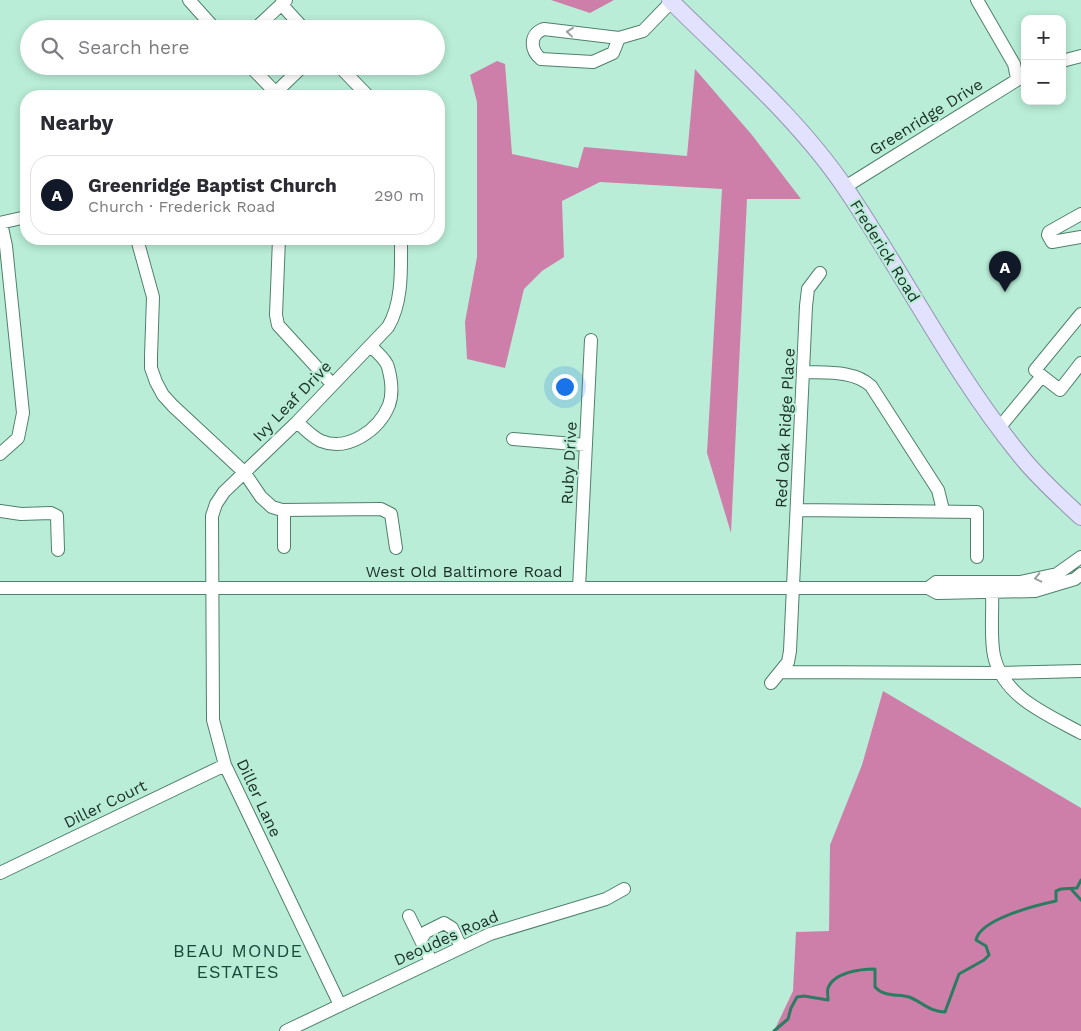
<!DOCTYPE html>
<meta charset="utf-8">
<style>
body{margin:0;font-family:"Work Sans",sans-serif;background:#f2f2f3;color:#2b2b33}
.controls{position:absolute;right:15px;top:15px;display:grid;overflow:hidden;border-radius:10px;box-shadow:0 2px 8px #0003}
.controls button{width:45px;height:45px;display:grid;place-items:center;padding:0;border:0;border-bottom:1px solid #e1e1e2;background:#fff;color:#2b2b33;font:25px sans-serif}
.you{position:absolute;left:564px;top:386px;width:18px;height:18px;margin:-12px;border:4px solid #fff;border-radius:50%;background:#1a73e8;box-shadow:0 0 0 8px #1a73e833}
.badge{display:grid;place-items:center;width:32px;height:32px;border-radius:50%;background:#111827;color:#fff;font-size:16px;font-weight:700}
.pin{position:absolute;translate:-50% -41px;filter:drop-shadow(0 1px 2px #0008)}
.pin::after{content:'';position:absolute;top:26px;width:18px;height:15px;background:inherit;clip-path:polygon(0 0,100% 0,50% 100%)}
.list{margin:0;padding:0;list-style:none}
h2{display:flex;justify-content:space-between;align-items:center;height:65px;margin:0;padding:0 20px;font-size:21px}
h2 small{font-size:16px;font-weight:400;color:#7c7c81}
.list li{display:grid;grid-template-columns:32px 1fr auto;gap:15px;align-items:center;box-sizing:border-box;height:80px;margin:0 10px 10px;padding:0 10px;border:1px solid #e1e1e2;border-radius:20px}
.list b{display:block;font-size:19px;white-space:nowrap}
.list p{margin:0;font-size:16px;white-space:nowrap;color:#7c7c81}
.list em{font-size:16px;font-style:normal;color:#7c7c81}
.icon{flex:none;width:28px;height:28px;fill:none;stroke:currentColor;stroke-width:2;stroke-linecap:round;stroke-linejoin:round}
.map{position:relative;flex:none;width:1081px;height:1031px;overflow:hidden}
.search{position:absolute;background:#fff;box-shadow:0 2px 8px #0003;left:20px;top:20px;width:425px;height:55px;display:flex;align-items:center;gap:12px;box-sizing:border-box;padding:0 18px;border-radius:28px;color:#7c7c81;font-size:19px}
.panel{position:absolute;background:#fff;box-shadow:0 2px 8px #0003;left:20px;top:90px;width:425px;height:155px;border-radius:20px}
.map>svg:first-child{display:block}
</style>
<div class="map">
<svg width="1081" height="1031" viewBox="0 0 1081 1031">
<rect width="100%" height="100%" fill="#b9edd7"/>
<path fill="#ce7fa9" d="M551 0H614L590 13Z
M497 61 505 64 512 154 578 168 584 147 687 156 695 69 752 135 801 199H747L731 533 707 453 722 189 600 182 562 201 564 257 542 271 524 289 505 368 467 359 465 322 477 257V102L470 75Z
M883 691 1081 808V1031H774L793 991 796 932 829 931 830 845 862 765Z"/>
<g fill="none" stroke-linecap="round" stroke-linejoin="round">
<path stroke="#2b7c61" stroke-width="3" d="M1071 889 1081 900
M774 1031 788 1019 791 1008 797 997 804 996 828 1000C828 996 827 991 828 988 834 972 861 969 875 969V987C884 997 897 994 909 997 922 1002 930 1012 945 1012L959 974 984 960 989 955 986 946 976 940C980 919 1037 905 1056 901V891L1061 889 1077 888 1081 880"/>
<defs>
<path id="minor" d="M189 0 215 29
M977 0 1014 64 1017 78
M281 4 304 29
M255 29 286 0
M619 38 613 53 593 62 541 59C530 50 529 34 544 29L619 38 643 31 672 1
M1062 61 1081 56
M250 66 276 93
M339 66 368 96
M272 96 303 66
M845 187 1025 75
M1081 214 1049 232 1048 235 1052 242 1081 237
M0 223 26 217
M137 239 153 297 151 356V368L156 382 163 395 173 406 244 472 261 497 272 507 282 510 381 509 391 514 396 548
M279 239 276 315 278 325 332 384
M804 372C826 373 854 370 871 386L938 490 943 510
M1042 376 1035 370 1081 314
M297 422C304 428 312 437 321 441 348 452 379 430 389 405 393 394 391 378 388 367 386 359 376 352 371 346
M999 428 1042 376 1060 390 1081 363
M513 439 586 445
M0 454 18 438 23 413 6 246 1 223
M284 510V547
M797 510 977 512V557
M0 511 21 514 51 513 57 516 58 550
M0 588H928L937 593 1035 591 1075 579 1081 574
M579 588 591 340
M928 588 936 582H1020L1057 574 1081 557
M992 593C993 613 990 636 994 656 1004 698 1047 714 1081 733
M781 672 1001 673 1081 671
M771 683 788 662 790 651 806 306 808 289 820 273
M0 873 225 765
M409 916 431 961
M421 939 426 932 444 923 452 928 461 947
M340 1005 225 765 213 720 212 516 216 504 224 492 297 422 388 327C403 302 401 268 401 239
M286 1031 490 934 606 899 624 889"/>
<path id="major" d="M670 0C729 59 799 119 846 189 905 276 953 373 1020 455 1038 478 1060 497 1081 517"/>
</defs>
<use href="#minor" stroke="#4f806c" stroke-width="14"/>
<use href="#major" stroke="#9095b2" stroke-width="18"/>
<use href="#minor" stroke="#fff" stroke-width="12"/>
<use href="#major" stroke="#e2e1fe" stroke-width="16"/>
</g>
<defs><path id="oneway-chevron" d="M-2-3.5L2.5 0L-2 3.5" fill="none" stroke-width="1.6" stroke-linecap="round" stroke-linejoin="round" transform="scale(1.25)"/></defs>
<g stroke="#98a19d">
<use href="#oneway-chevron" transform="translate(570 32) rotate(-174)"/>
<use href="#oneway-chevron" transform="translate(1038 578) rotate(167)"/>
</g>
<g text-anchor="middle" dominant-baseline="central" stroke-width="4.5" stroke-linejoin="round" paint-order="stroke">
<g font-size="16" fill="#1a2e26" stroke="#b9edd7">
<text transform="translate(926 117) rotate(-32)">Greenridge Drive</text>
<text transform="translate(885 251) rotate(58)">Frederick Road</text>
<text transform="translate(292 401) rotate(-46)">Ivy Leaf Drive</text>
<text transform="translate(785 428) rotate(-87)">Red Oak Ridge Place</text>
<text transform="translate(569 463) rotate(-87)">Ruby Drive</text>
<text x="464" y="571">West Old Baltimore Road</text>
<text transform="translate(259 798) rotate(65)">Diller Lane</text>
<text transform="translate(105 804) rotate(-26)">Diller Court</text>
<text transform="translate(446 938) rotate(-24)">Deoudes Road</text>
</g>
<g font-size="18" letter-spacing="1" fill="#194a39" stroke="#b9edd7">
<text x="238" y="950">BEAU MONDE<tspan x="238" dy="21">ESTATES</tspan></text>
</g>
</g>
</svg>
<div class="controls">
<button>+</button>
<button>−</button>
</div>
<div class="you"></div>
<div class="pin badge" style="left:1005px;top:292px">A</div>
<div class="search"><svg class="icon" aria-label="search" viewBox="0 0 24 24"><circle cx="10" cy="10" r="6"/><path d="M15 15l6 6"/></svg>Search here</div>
<section class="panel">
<h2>Nearby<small></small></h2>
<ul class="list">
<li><span class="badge">A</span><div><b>Greenridge Baptist Church</b><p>Church · Frederick Road</p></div><em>290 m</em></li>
</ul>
</section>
</div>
